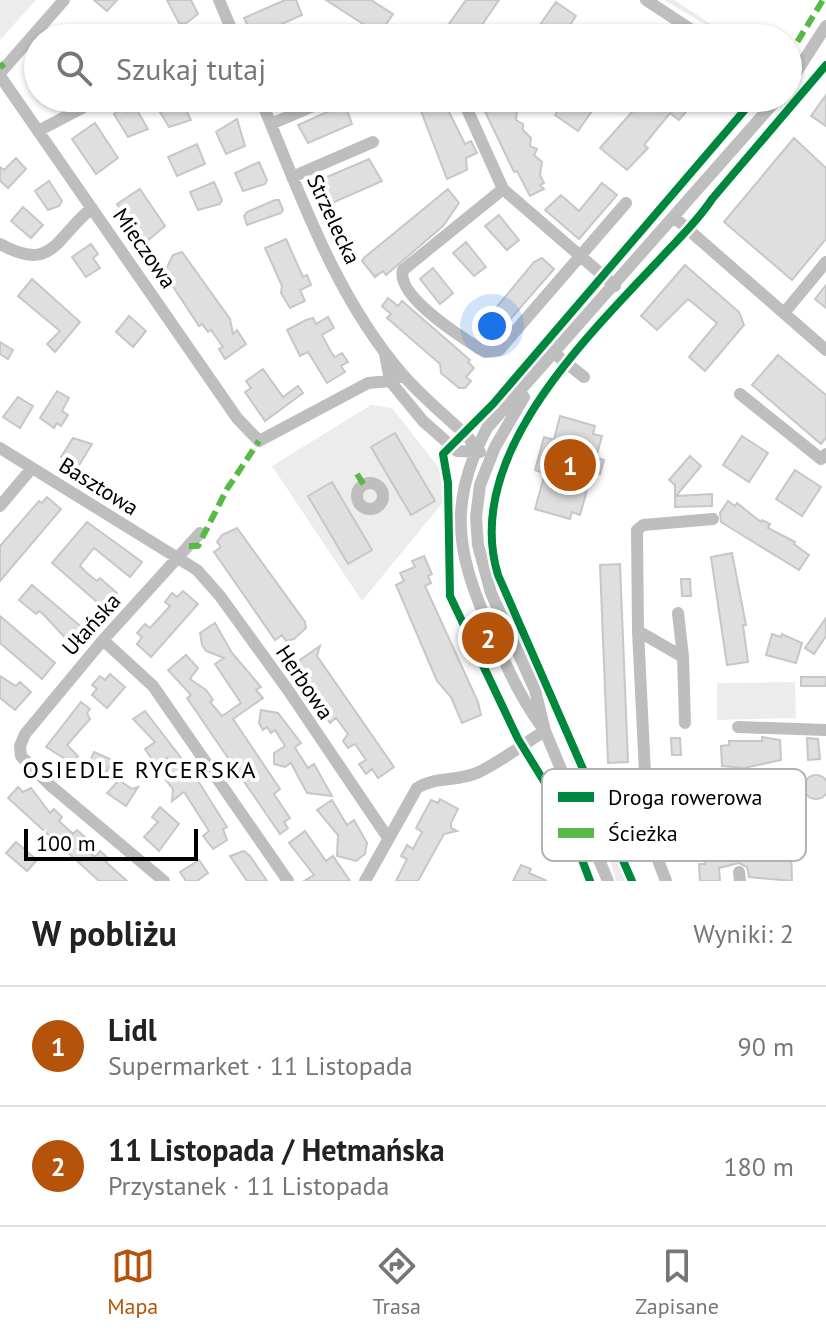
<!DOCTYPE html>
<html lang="pl">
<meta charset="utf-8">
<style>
body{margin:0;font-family:"PT Sans",sans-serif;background:#f2f2f2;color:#222}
.scale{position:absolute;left:24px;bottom:20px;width:174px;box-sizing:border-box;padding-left:8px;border:4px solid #000;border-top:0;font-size:22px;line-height:28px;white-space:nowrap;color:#000;-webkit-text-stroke:6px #fff;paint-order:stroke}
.you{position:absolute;left:492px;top:326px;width:28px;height:28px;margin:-20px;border:6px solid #fff;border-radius:50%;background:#1a73e8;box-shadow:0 0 0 12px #1a73e833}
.badge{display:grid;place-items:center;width:52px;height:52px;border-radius:50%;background:#b45309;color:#fff;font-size:26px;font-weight:700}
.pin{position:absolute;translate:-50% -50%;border:4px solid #fff;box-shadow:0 2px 8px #0006}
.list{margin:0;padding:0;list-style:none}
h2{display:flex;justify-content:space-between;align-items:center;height:104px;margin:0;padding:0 32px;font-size:34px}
h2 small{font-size:26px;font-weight:400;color:#767676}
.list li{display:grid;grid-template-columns:52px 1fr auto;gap:24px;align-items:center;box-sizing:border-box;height:120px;padding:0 32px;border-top:2px solid #e0e0e0}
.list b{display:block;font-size:30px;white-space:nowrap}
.list p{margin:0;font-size:26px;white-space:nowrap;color:#767676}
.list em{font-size:26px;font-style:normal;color:#767676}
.icon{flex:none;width:44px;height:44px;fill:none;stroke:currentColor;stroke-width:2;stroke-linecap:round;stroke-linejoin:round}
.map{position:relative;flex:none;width:826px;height:881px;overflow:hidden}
.search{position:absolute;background:#fff;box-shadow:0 2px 6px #0004;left:24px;right:24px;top:24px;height:88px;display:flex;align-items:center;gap:20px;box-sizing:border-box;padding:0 28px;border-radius:44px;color:#767676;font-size:30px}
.sheet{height:344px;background:#fff}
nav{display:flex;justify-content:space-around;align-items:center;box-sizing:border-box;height:112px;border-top:2px solid #e0e0e0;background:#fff;font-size:22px;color:#767676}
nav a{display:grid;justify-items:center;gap:4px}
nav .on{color:#b45309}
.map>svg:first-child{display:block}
</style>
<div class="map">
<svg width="826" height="881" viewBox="0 0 826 881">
<rect width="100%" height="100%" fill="#fff"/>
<path fill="#ececec" d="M0 0H36L0 40Z
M664 0H674L714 26 713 29Z
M371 405 392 408 440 469 444 501 362 601 272 466Z
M795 682 796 718 717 720V683Z
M570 759H576L594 799 591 800Z
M604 826 628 881H616L601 827Z"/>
<path fill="#dfdfdf" stroke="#c7c7c7" stroke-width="2" d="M94 0H117L107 11Z
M167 0H191L198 14 185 24 179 23Z
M285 0H296L302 15 253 37 244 18Z
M326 0H371L393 14 381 32 374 31Z
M466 0H499L473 38 449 24Z
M556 2 576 16 561 38H550L537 29Z
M619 26 636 38H610Z
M826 95V126L811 116Z
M175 98 182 103 191 98 202 100 186 110 191 120 169 127 157 107Z
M416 98H436L439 104 444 102 465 144 471 141 477 153 466 158 467 170 447 179Z
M482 98H510L508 106 517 110 516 120 523 124V130L531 138 530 146 537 149 534 155 542 162 540 175 544 183 540 185 544 189 530 196 517 171 514 172 481 103Z
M567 98H601L578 131 555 115Z
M634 98H690L694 102 679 120 670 113 644 145 648 148 627 170 600 148 640 103Z
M345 104 352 124 308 143 298 125Z
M126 107 128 112 135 107 148 129 128 137 114 114Z
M237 119 245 146 226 154 216 132Z
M95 123 118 158 96 174 72 139Z
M794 138 826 168V239L792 280 724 222Z
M197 144 205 164 177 176 168 157Z
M16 158 26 169 8 188 0 181V167L4 170Z
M369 159 382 181 330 204 322 179Z
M259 162 267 180 265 184 243 191 235 173Z
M49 181 62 201 59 206 48 210 35 191Z
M214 182 222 200 220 204 198 210 190 192Z
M602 183 617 195 579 239 545 210 561 195 579 211Z
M140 189 165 226 146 242 117 204Z
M448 189 459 203 443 226 386 275 383 271 375 277 362 261 365 257Z
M275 200H279L283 210 281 213 247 225 244 216 247 212Z
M23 207 43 225 31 238 11 221Z
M499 215 519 240 507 250 485 226Z
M286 239 303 277 307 275 311 285 300 290 305 301 290 308 281 293 282 286 265 248Z
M466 242 486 267 474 276 453 253Z
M91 244 98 254 93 258 100 268 86 277 72 257Z
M182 252 230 319 233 334 237 330 246 344 225 359 219 349 223 347 211 330 208 332 202 324 199 326 164 273 173 255Z
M542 258 554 269 492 340 480 330 481 326 534 262Z
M685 265 739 312 744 325 705 371 689 357 717 323 688 299 657 330 641 316Z
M433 268 453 293 440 304 420 279Z
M32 279 80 322 55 352 47 344 60 331 18 296Z
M826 285V308L815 299Z
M388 298 398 306 402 301 470 360 468 362 474 368 466 377 471 381 465 388H459L441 373 440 364 387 318 391 314 382 306Z
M129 316 146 331 133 347 116 332Z
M328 317 334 328 322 335 331 352 335 357 342 353 348 362 341 366 345 372 327 383 308 352 300 356 287 330 306 320 313 318 316 324Z
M0 342 13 350 8 359 0 354Z
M778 355 826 395V438L821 444 752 385Z
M263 369 283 397 298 386 303 393 265 421 245 392 251 388 246 381Z
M57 391 69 398 62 411 68 415 61 426 57 423 54 428 40 418Z
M18 397 33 406 20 428 3 417Z
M560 416 595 426 593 434 602 436 596 458 604 460 600 474 592 472 580 515 572 512 570 519 535 509 545 473 535 470 544 437 554 440Z
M395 433 435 501 411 515 371 447Z
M742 436 768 453 749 482 723 465Z
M73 438 92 444 78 467 61 457Z
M690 456 701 466 676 496 712 494V506L675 507V485L669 480Z
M795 470 821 487 802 516 776 499Z
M332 482 372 550 348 564 308 496Z
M47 497 61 509 0 581V546L39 501 42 503Z
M728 501 735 506 737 503 761 522 762 520 770 524 768 528 795 542 794 544 809 555 799 570 721 522 720 513Z
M87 522 142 562 130 577 94 548 82 563 80 566 88 574 97 581 100 578 117 593 104 608 52 563Z
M237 528 305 622 306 628 294 639 286 641 282 635 275 640 214 552 221 547 217 542 222 535Z
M732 553 746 625H743L748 662 727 665 711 557Z
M424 556 432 574 428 576 431 583 425 586 478 702 481 715 462 723 451 697 437 681 396 585 404 581 400 573 415 567 412 561Z
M620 564 628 762 608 763 600 565Z
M681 579H690L691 596H682Z
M32 585 84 629 71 644 43 614 39 611 36 614 19 600Z
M183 591 198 604 151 657 137 644 142 637 137 633 145 624 150 628 161 616 170 606 165 602 172 593 177 597Z
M0 616 55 663 42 679 0 643Z
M826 618V636L814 654 805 648Z
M215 623 232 653 261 687 256 690 263 698 233 719 280 789 274 794 290 818 284 822 288 828 280 834 187 698 191 695 168 670 186 655 198 668 190 679 206 690 213 700 210 702 222 716 241 703 215 664 224 658 206 651 202 645 200 633Z
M772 634 781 637 782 634 802 643 796 663 766 655Z
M320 646 317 656 394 767 378 778 372 769 366 774 359 764 366 760 355 744 348 748 343 741 348 734 336 718 330 723 324 713 330 709 319 693 313 697 306 687 312 683 297 662Z
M110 674 125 687 107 708 92 695 97 689 92 685 100 676 105 680Z
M0 676 16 686 20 682 31 692 15 710 0 698Z
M801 677H826V686H801Z
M81 702 90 709 87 713 90 719 67 745 78 756 72 763 46 747Z
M261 710 278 713 301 743 295 747 297 751 308 768 314 764 332 796 307 793 291 763 285 767 274 764V753L285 746 275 730 271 733 267 727 263 730 259 723Z
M145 711 195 776 227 827 223 829 227 840 213 849 203 836 209 831 184 792 172 801 173 789 165 779 167 758 156 765 145 749 155 742 133 719Z
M762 737 780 740 781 760 744 768 722 766 721 746 729 745V741H762Z
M671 738H680L681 755H672Z
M807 738 818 739 820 759 808 760Z
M94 752 112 760 107 772 99 768 95 777 85 772Z
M804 787a12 12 0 1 1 24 0a12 12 0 1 1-24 0Z
M119 780 132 789 138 787 126 806 107 793Z
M18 787 23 792 31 788 50 813 54 809 62 817 59 821 73 834 77 830 86 838 80 844 95 857 100 851 109 859 106 862 127 881H99L8 798Z
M440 799 458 809 451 823V828L457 831 444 834 418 881H396L407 859 401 856 407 845 413 849 422 832 416 828 431 800 438 803Z
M332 800 347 825 354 820 367 843 365 854 356 861 337 856 338 835 317 810Z
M160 807 179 824 159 851 144 837 158 822 152 817Z
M703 822 723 825V834L748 833 749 843 769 842 770 852 791 851 792 881 749 877 747 867 739 863 719 868 720 881H700L699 864H705Z
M305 831 326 861 333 856 350 881H304L314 875 289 843Z
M16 842 37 860 27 871 6 853Z
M244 851 250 856 267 881H247L230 856Z
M199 860 208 873 197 881H186L180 872Z
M521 865 531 869 529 873 547 881H513Z"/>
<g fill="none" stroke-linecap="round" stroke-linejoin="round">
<path stroke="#bebebe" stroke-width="12" d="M219 0 235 38
M646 0 704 38
M324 38 331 35
M0 73 64 0
M0 76 237 418 259 441 368 383 390 381 403 375
M788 85 826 26
M260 98C300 193 334 295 403 375 422 397 447 417 469 438L476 450
M462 98 503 189 615 286
M271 124 332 98
M40 130 101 98
M292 177 373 142
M503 189 403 270C395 296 464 339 485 352L499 350 626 203
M675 218 826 350
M0 244C53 273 54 239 92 208
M784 313 826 262
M385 354 390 381 423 421 457 451 480 452
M555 354 584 377
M740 394 821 459 826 454
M524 397 495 447 480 485 476 517 478 545 491 593 535 690 545 731 608 881
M0 448 197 570 220 596 288 690 388 838
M357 496a13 13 0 1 1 26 0a13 13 0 1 1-26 0Z
M0 506 32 468
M678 613 683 657
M638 631 683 657 685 723
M103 640 153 686 288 881
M738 727 826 730
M545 731C524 704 511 676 497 645 460 563 443 512 487 428L778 98
M739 872 740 881
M164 881 51 786 21 756 20 746 25 734 103 640 200 533
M365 881 417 788C436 776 458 782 479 772 502 761 523 744 545 731
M666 881 648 834 638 631 637 530 643 525 713 519"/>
<path stroke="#58b947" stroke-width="6" stroke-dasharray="12 6" stroke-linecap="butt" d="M788 57 823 0
M0 63 4 68
M357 474 364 485
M189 546H198L227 489 259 441"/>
<defs>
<path id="cycleway" d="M590 881 566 817 518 739 450 596 448 483 443 454 493 404 755 98
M632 881 498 575C462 457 586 338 660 259 678 239 697 222 712 199L826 65"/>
</defs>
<use href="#cycleway" stroke="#fff" stroke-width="13"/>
<use href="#cycleway" stroke="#00873e" stroke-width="8"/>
</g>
<g text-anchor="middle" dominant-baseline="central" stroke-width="8" stroke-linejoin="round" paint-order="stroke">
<g font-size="22" fill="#000" stroke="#fff">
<text transform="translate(334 219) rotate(65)">Strzelecka</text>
<text transform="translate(145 248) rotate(55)">Mieczowa</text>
<text transform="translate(99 486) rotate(32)">Basztowa</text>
<text transform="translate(91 624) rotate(-48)">Ułańska</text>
<text transform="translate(305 682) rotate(56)">Herbowa</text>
</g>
<g font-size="24" letter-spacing="2" fill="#000" stroke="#fff">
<text x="140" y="769">OSIEDLE RYCERSKA</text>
</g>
</g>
<rect x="542" y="769" width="264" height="92" rx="12" fill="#fff" stroke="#b2b2b2" stroke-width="2"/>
<rect x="558" y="792" width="36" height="10" fill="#00873e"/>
<rect x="558" y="828" width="36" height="10" fill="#58b947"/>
<g font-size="22" fill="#000">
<text x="608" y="805">Droga rowerowa</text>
<text x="608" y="841">Ścieżka</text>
</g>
</svg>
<div class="scale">100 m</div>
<div class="you"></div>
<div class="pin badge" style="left:570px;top:465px">1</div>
<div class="pin badge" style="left:488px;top:638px">2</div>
<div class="search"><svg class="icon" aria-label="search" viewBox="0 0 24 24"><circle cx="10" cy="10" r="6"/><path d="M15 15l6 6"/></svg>Szukaj tutaj</div>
</div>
<section class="sheet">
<h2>W pobliżu<small>Wyniki: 2</small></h2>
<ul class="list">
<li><span class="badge">1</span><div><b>Lidl</b><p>Supermarket · 11 Listopada</p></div><em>90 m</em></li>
<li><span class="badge">2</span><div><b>11 Listopada / Hetmańska</b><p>Przystanek · 11 Listopada</p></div><em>180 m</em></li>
</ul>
</section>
<nav>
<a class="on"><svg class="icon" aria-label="map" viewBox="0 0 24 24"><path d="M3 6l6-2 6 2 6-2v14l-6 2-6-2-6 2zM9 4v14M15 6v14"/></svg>Mapa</a>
<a><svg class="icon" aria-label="directions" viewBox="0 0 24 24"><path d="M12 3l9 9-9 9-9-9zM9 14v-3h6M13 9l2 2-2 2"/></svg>Trasa</a>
<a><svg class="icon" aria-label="saved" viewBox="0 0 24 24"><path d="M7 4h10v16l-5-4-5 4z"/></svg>Zapisane</a>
</nav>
